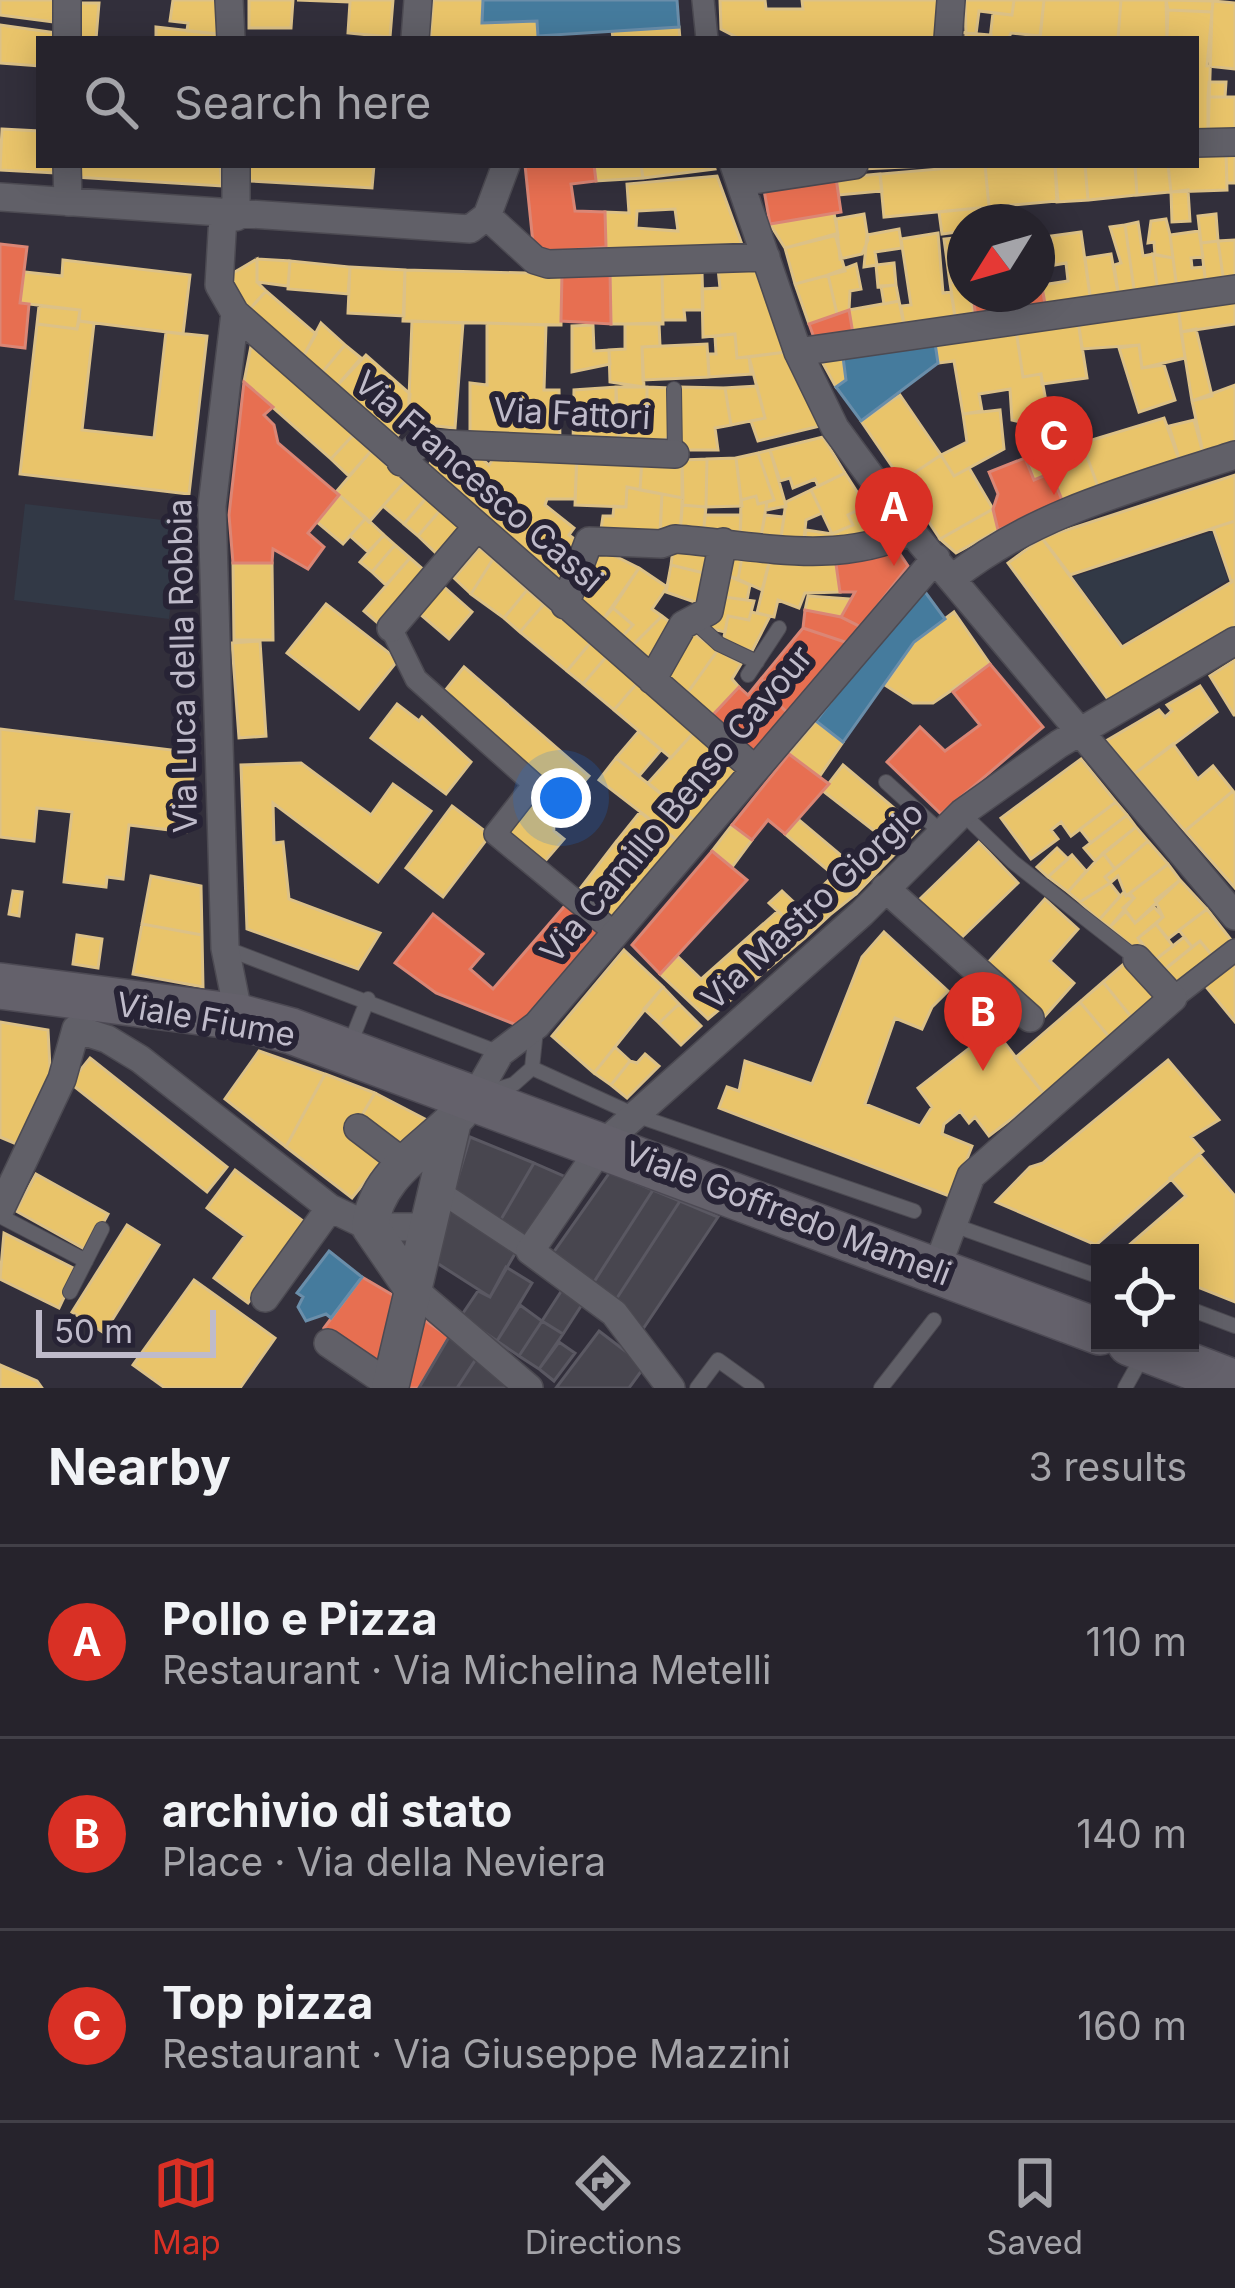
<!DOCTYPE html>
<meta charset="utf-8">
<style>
body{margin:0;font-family:Inter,sans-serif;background:#322f38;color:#f1f3f6}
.controls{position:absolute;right:36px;bottom:36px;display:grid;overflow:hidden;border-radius:0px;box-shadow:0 6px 30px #0003}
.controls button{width:108px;height:108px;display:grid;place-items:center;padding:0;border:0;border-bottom:3px solid #424048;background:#26232c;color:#f1f3f6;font:60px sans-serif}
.compass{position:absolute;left:947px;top:204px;width:108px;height:108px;border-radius:50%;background:#26232c;box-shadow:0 6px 30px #0003;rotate:233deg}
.scale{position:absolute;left:36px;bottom:30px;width:180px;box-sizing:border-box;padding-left:12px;border:6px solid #bfbbca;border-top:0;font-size:33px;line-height:42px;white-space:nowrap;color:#bfbbca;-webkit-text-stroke:9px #272335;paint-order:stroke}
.you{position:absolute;left:561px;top:798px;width:42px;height:42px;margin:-30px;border:9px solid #fff;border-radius:50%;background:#1a73e8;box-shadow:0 0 0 18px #1a73e833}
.badge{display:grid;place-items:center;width:78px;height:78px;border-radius:50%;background:#d93025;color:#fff;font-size:39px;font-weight:700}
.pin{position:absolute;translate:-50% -99px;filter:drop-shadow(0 3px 6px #0008)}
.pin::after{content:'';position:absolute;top:63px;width:42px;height:36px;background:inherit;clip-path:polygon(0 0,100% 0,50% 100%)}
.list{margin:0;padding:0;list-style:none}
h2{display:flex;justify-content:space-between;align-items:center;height:156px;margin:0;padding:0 48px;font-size:51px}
h2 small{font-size:39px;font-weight:400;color:#a4a4a9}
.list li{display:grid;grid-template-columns:78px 1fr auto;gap:36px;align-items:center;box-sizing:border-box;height:192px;padding:0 48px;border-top:3px solid #424048}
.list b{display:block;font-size:45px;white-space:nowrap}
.list p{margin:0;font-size:39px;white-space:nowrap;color:#a4a4a9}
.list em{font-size:39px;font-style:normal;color:#a4a4a9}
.icon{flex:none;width:66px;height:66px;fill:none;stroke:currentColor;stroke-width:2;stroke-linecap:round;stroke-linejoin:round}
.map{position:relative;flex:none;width:1235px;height:1388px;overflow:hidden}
.search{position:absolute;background:#26232c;box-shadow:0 6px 30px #0003;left:36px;right:36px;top:36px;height:132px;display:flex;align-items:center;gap:30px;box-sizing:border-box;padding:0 42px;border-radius:0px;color:#a4a4a9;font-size:45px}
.sheet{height:732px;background:#26232c}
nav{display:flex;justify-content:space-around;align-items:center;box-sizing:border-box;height:168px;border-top:3px solid #424048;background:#26232c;font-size:33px;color:#a4a4a9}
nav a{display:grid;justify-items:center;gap:6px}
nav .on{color:#d93025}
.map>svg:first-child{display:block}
</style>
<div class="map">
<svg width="1235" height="1388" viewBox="0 0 1235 1388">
<rect width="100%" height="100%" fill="#322f3b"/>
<path fill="#323946" d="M25 504 180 522 169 619 14 600Z
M1212 532 1228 580 1123 643 1073 577Z"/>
<path fill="#e9c46a" stroke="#dcc187" stroke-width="3" fill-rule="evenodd" d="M0 0H54V22L0 15Z
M173 0H219V34L187 31 188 23 170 21Z
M249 0H293L291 28H249Z
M297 0H393L390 37 348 33 350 2Z
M433 0H483L482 23 537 21 538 39H430Z
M720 0H765L766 9H803L802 0H965L966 37 740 39 721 29Z
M958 0H1014L1012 15 979 11 976 34 955 32Z
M1014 0H1044L1040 36 1011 33 1008 39H990L993 13 1012 15Z
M1044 0H1121L1118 39H1040Z
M1121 0H1166L1167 39H1118Z
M1166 0 1213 1 1212 12 1168 10Z
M1213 1 1235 3V69L1207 66Z
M71 3H99L96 39H72Z
M1168 10 1212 12 1208 138H1196V39H1167Z
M0 25 57 33V39H39V66L0 63Z
M156 27 219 34V39H156Z
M679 27 680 39H613L612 30Z
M955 32 991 35 990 39H955Z
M1209 82H1226L1225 97H1208Z
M1208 97H1235V138H1208Z
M2 129 39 131V165H56L55 173 0 170Z
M1235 152V183H1227L1226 153Z
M1196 153H1226L1227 190 1171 192 1168 165H1196Z
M75 165H220L222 186 75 177Z
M249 165H374L372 188 250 181Z
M594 165H641L643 178 596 181Z
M641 165H714L715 169 643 178Z
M748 165H950L748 174Z
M985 165H1055L1058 201 989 207Z
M985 165 989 207 884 217 880 174Z
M1055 165H1085L1088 200 1057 202Z
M1085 165H1135L1137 195 1088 200Z
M1135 165H1168L1171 192 1137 195Z
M880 174 882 191 839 195 836 178Z
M717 176 744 250 606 254 605 212 629 213 627 184ZM675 209 678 231 636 228 637 211Z
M1188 190 1190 221 1172 222 1171 192Z
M989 207 990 222H965V231L942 234 939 212Z
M834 213 838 235 785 248 770 224Z
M864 214 868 240 862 254 840 259 836 219Z
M1216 214 1218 241 1201 243 1198 216Z
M1166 219 1170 235 1173 258 1155 255 1154 242 1148 243 1151 221Z
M1138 222 1143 256 1153 254 1158 293 1135 296 1125 225Z
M1125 225 1135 296 1119 298 1114 265 1121 263 1110 227Z
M899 229 902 248 875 252 877 265 864 267 867 235Z
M1199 231 1203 257 1191 258 1192 268 1204 267 1206 286 1177 289 1170 235Z
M1081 232 1091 303 1046 309 1042 285 1068 281 1066 263 1055 265 1051 236Z
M938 233 943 293 951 292 956 323 905 330 901 306 911 305 901 239Z
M835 234 845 271 795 284 785 248Z
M965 237V281L950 283 944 239Z
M1235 240V282L1224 283 1218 241Z
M1218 241 1224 283 1206 286 1201 243Z
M1111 254 1119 298 1091 303 1085 258Z
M1153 254 1173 258 1177 289 1158 293Z
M257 259V282L266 291 249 310 233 294V273Z
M257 259 290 261 288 286 257 282Z
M63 260 190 275 183 334 79 321 80 310 20 303 24 272 62 276Z
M290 261 350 267 348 294 288 289Z
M753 263 786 352 737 358 735 334 703 337 702 289 720 288 718 268Z
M894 263 896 285 878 287 876 265Z
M856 264 861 289 850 291 849 310 838 318 828 275Z
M350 267 405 270 404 316 348 313Z
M405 270 562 274 561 325 403 321Z
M610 272H662L663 324H611Z
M662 272H702L703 310H684L685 320H663Z
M828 275 838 318 809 324 795 284Z
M965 281 976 319 956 323 950 283Z
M896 285 899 301 884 304 881 286Z
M266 291 316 334 302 359 248 311Z
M1235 296V324L1181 332 1178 306Z
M899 301 905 330 854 340 849 310Z
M39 306 80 310 77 329 37 324Z
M1178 306 1185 358 1142 368 1139 345 1082 349 1078 321Z
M79 321 94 323 82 430 154 438 166 332 207 336 189 494 20 474 37 324 77 329Z
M412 321 463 323 455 428 408 423Z
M1078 321 1087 378 1042 384 1041 374 1023 377 1016 330Z
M321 323 345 345 320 375 302 359Z
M487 323 546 325 544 390H559L560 440 470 435V383L487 385Z
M659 323 660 346 642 347 644 387 610 382 609 350 625 349V324Z
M593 325 594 351 609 350 610 364 572 372V326Z
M1196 329 1212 396 1192 401 1181 332Z
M1016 330 1023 377 1041 374 1049 418 1028 424 1012 420 1010 389 979 394 982 411 963 414 954 361 938 363 935 343Z
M735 334 737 358 749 357 751 374 709 377 708 354H716L715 336Z
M707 344 709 377 643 380 642 347Z
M345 345 361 358 335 388 320 375Z
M1139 345 1142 368 1164 365 1175 400 1139 412 1119 348Z
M251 346 356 432 331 459 244 382Z
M786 352 820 426 758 441 751 421 765 418 749 357Z
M366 355 410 394 408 423 394 440 335 388Z
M843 357 846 380 836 387 820 358Z
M1235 385V451L1204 457 1192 401Z
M757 386 765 418 731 425 725 388Z
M616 387 619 447 573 445 574 390Z
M616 387H647V413H616Z
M647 387 670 388 671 436 642 449 619 447 620 413H647Z
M680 387 725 388 731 425 715 428 718 450H680Z
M900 395 941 455 902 481 861 421Z
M1078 407 1089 438 1076 443 1071 426 1041 439 1042 417Z
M1000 410 1004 449 954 476 941 455 967 442 963 414Z
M1164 418 1181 465 1100 492 1082 443Z
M1194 420 1204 457 1181 465 1169 426Z
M353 435 371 451 349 476 331 459Z
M823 437 845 473 818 486 815 479 793 488 790 478 780 481 770 450Z
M1045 438 1053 458 1089 438 1082 443 1100 492 1064 505 1051 473 1034 480 1024 445Z
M770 450 786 506 766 510 767 502 774 500 758 453Z
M371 451 405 481 369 522 336 492Z
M439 453 453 465 460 456 471 465 479 456 489 465 496 455H577L575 499H547L545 505 574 528 569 535 580 543 564 588 427 467Z
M758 453 774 500 758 504 756 496 741 500 736 458Z
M577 455 642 460 640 490 627 487 626 507 575 505Z
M941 455 954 476 969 468 993 509 940 539 902 481Z
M736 458 742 506 706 507 707 459Z
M707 459 706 507 682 505V460Z
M642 460H682L683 498 640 490Z
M845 473 866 506 848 515 853 525 832 534 811 490Z
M1235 475V521L1070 575 1042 538Z
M405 481 425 499 404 524 383 506Z
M627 487 662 494 660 538 600 536 603 516H613L614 506 626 507Z
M811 490 822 513 806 520 803 548 780 544 786 502Z
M662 494 683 498 680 534 660 531Z
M339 495 366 518 343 544 317 522Z
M428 496 442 508 418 536 404 524Z
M756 496 758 504 767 502 760 542 740 539 741 500Z
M682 505 706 507 703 537 680 534Z
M866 506 885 539 803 548 806 530 832 534 853 525 848 515Z
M442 508 462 526 437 554 418 536Z
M993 509 998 530 956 553 940 539Z
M705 515H741L740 539 703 537Z
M765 515 784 517 780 544 760 542Z
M366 518 384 535 368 552 350 536Z
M1235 521V580L1231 581 1213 528Z
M384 535 395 545 372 572 360 562Z
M1042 538 1122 647 1235 580V626L1110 702 1008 563Z
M674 542 716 547 712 575 671 565Z
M395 545 410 558 386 585 372 572Z
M593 545 639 568 602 621 573 596Z
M726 546 744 547 738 579 721 573Z
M744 547 772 551 762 590 738 579Z
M480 548 493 559 471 594 454 578Z
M772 551 835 557 840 592 805 593 799 608 778 600 774 617 757 613Z
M410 558 426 572 380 625 364 611Z
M493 559 527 590 504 618 471 594Z
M233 563H272L273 640H234Z
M671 565 712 575 706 606 666 592Z
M639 568 667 587 652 609 662 616 631 647 621 638 633 625 613 608Z
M721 573 750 585 747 600 716 596Z
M443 586 472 612 449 639 420 614Z
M527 590 544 604 520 632 504 618Z
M716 596 754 601 749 620 728 616 725 632 707 628Z
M808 596 851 599 841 617 805 610Z
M326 604 398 660 359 709 287 653Z
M544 604 591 642 567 671 520 632Z
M613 608 633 625 621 638 602 621Z
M751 612 770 616 752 651 723 642 728 616 749 620Z
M954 612 990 664 933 703H913L885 685 914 642Z
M662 616 676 627 654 666 631 647Z
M685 628 718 650 686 695 659 673Z
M260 641 266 736 239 738 232 643Z
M591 642 607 656 583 684 567 671Z
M718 650 741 664 732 679 739 687 711 717 686 695Z
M607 656 638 682 614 710 583 684Z
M1235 660V715H1234L1210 676Z
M464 667 589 776 553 819 554 831 564 839 540 867 505 837 547 785 444 692Z
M638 682 695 731 671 758 614 710Z
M1200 686 1217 712 1134 774 1106 741 1159 710 1165 717 1172 711 1167 705Z
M397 704 419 721 422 717 471 762 446 794 371 738Z
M816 721 843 742 819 777 789 754Z
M0 729 196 753 186 832 129 825 123 879 107 877 106 887 64 882 72 812 37 808 34 841 0 837Z
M639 731 661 750 639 776 616 758Z
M695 731 739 771 695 821 648 783Z
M1173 744 1198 779 1213 766 1233 791 1185 831 1134 774Z
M616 758 695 821 678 841 599 780Z
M1081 759 1116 802 1071 836 1061 822 1051 830 1058 839 1031 859 1001 818Z
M301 763 371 815 393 784 431 811 378 882 273 803 274 843 283 842 289 899 380 933 358 969 247 929 241 765Z
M843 765 919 829 856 894 785 834 798 819 850 863 877 833 823 791Z
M1233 791 1235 793V888L1185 831Z
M1116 802 1127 815 1091 843 1080 829Z
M452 806 490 835 443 897 406 868Z
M640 812 678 841 652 871 616 842Z
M1127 815 1136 827 1095 861 1084 848Z
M732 825 752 840 732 867 712 851Z
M1136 827 1148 841 1115 869 1103 853Z
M1148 841 1168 864 1126 896 1118 876 1110 883 1105 877Z
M616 842 652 871 610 920 576 894Z
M979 842 1018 883 960 939 917 902Z
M1057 848 1068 859 1048 877 1037 867Z
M1103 853 1115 869 1105 877 1110 883 1080 902 1068 892Z
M1072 855 1086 871 1068 892 1048 877Z
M1168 864 1180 880 1135 923 1123 908 1134 898 1130 893Z
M834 875 856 894 831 914 813 895Z
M151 876 201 886 202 935 142 924Z
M1180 880 1207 909 1168 939 1156 924 1163 917 1155 900Z
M1110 883 1120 896 1099 920 1080 902Z
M13 891 22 892 19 916 9 914Z
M782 891 799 907 786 919 769 903Z
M1123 893 1134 898 1110 927 1099 920Z
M813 895 831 914 805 938 786 919Z
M1045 899 1078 929 1050 961 1074 983 1044 1017 986 965Z
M1154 907 1163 917 1138 938 1141 943 1136 950 1110 927 1126 911 1135 923Z
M1207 909 1235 945 1216 960 1200 941 1192 947 1179 930Z
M778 911 805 938 708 1019 660 974 677 956 701 979Z
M142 924 202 935 203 987 133 974Z
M1156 924 1173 946 1155 960 1138 938Z
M884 932 948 991 932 1007 922 1029 895 1018 865 1104 920 1126 932 1107 918 1088 994 1029 1044 1094 989 1136 975 1117 969 1123 960 1111 944 1124 942 1134 972 1146 952 1197 719 1108 727 1087 739 1091 745 1061 812 1084 862 957Z
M77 935 102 939 98 968 73 964Z
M1184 937 1192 947 1164 970 1155 960Z
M1200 941 1216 960 1179 989 1164 970Z
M624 950 663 987 594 1073 552 1036Z
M1235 957V1022L1203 983Z
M1127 961 1158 997 1133 1019 1103 982Z
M1103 982 1133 1019 1110 1038 1080 1002Z
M663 987 679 1004 659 1023 644 1009Z
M1080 1002 1110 1038 1044 1094 1015 1058Z
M679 1004 701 1026 681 1045 659 1023Z
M0 1022 48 1030 51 1087 19 1145 0 1137Z
M615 1047 630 1061 611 1085 594 1073Z
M259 1051 325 1074 286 1147 225 1099Z
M645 1054 659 1066 627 1098 611 1085 630 1061 637 1063Z
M90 1058 227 1167 207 1192 70 1083Z
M1168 1060 1219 1120 1191 1137 1203 1151 1096 1245 996 1202 1030 1167 1043 1163Z
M325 1074 375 1093 358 1122 385 1157 352 1198 286 1147Z
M375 1093 427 1120 398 1148 358 1122Z
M1199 1154 1235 1196V1302L1190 1284V1253H1120L1186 1196 1170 1178Z
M235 1170 307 1224 248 1303 214 1278 245 1236 207 1208Z
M36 1174 108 1214 88 1251 16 1211Z
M127 1225 159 1245 104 1333 72 1312Z
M4 1233 77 1270 59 1308 0 1279Z
M194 1280 275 1338 240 1388H165L133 1365Z
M0 1365 37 1381 42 1388H0Z"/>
<path fill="#e76f51" stroke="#db8675" stroke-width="3" d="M525 165H594L596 181 571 184 575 211 605 212 606 247 534 253Z
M836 178 841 212 770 224 764 190Z
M0 244 27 247 20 303 29 304 25 348 0 345Z
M1038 266 1046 309 976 319 973 294H1037Z
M610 272 611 324 561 321 562 274Z
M849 310 854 340 817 346 809 324Z
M244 382 273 407 264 415 274 425 278 443 339 495 308 533 324 547 308 569 273 549 272 563H233L229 515Z
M1025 458 1034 480 1051 473 1064 505 998 530 993 509 998 494 989 472Z
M894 545 908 566 861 627 841 617 855 592H840L835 557Z
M805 610 841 617 861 627 848 643 803 628Z
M803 628 848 643 789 714 774 700 780 695 761 679Z
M990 664 1043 727 941 814 887 762 920 727 945 751 980 725 953 692Z
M761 679 780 695 774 700 789 714 754 754 711 717 739 687 748 695Z
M789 754 829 784 785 834 768 820 752 840 732 825Z
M712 851 747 880 660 974 632 945Z
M568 902 602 931 519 1026 436 993 395 963 433 914 483 954 470 969 493 989Z
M362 1277 396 1297 379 1367 324 1328Z
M420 1317 449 1337 419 1388H402Z"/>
<path fill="#457b9d" stroke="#6a8eaa" stroke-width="3" d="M483 0H677L679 27 538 36 537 21 482 23Z
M935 343 938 363 861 421 836 387 846 380 843 357Z
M920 585 945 619 914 642 843 742 816 721Z
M329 1251 362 1277 331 1318 326 1314 306 1321 298 1307 303 1297 297 1293Z"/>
<path fill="#48464f" stroke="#5a5862" stroke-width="3" d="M470 1137 534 1163 500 1221 454 1191Z
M534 1163 568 1178 526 1239 500 1221Z
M610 1172 653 1190 592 1285 551 1256Z
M653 1190 680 1201 615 1301 592 1285Z
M680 1201 718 1217 643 1329 615 1301Z
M451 1207 516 1252 490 1297 437 1263Z
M506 1267 532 1283 497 1341 461 1316 478 1291 490 1297Z
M562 1290 583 1303 563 1334 542 1321Z
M520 1305 542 1321 519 1356 497 1341Z
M542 1321 563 1334 539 1369 519 1356Z
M599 1331 645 1366 629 1388H556Z
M449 1337 476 1359 457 1388H419Z
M559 1342 575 1353 554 1381 539 1369Z
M476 1359 510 1388H457Z"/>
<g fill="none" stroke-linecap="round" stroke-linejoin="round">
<defs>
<path id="service" d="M674 389 675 454
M695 622 719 644 757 662
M748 675 779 628
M886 782 942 833
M962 813 1013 862 1137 959
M225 948 500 1053
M350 1044 368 999
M532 1068 635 1115 914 1211
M492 1091 514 1084 532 1068 536 1030
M0 1216 86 1261
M953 1225 1100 1277
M70 1292 102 1229
M1190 1309 1235 1326
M697 1388 718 1360 757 1388
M881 1388 934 1320
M1125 1388 1144 1354"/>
<path id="pedestrian" d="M703 0 707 39
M391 628 416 679 534 784 495 834 615 933
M1173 998 1235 950
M439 1191 530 1251"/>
<path id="minor" d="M67 0V39
M229 0 231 39
M415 39 418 0
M948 39 951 0
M1196 143 1235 142
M67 165 68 202
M236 165V217
M734 165 798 352 835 428 911 531 1235 916
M740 182 854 165
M0 197 470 229 487 216 506 165
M223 216 219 285 235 313 753 768
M487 216 535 260 548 264 766 257
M235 313 212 506 225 948 239 1017
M798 352 1235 289
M401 462 420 443 675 454
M954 577C1036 512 1137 487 1235 455
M565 605 589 541 661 544 675 539C756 545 836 567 911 531
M391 628 476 528
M652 680 683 625 709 611 723 542
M885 888 1030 1018
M76 1029 107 1039 140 1059 330 1208 370 1227H430
M475 1097 500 1053 537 1025 936 558
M358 1128 404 1163
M0 1210 62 1079 76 1029
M936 1270 971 1176 1173 998 1137 959
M412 1288 529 1388
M265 1298 330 1208
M328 1343 390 1385
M671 1388 614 1313 530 1251 604 1143 862 913 962 813 1059 744 1235 641"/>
<path id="tertiary" d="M412 1288 370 1227C376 1173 426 1150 460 1113
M390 1388 453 1121"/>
<path id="primary" d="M0 986 239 1017 291 1031 1100 1332
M1130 1343 1235 1383"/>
</defs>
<use href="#service" stroke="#4c4a52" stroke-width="16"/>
<use href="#pedestrian" stroke="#4c4a52" stroke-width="24"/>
<use href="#minor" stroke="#4c4a52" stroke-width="30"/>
<use href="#tertiary" stroke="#4c4a52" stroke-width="39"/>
<use href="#primary" stroke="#4d4a54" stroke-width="48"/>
<use href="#service" stroke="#616068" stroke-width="14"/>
<use href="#pedestrian" stroke="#616068" stroke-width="21"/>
<use href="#minor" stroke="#616068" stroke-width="27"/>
<use href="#tertiary" stroke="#616068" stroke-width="36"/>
<use href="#primary" stroke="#64616b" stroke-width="45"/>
</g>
<g text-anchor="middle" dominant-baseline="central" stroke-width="12" stroke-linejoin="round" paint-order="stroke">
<g font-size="33" fill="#bfbbca" stroke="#272335">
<text transform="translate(572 413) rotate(3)">Via Fattori</text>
<text transform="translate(479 481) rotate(41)">Via Francesco Cassi</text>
<text transform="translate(182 666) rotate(-91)">Via Luca della Robbia</text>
<text transform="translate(676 804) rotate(-50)">Via Camillo Benso Cavour</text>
<text transform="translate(812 905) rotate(-43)">Via Mastro Giorgio</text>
<text transform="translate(206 1019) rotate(10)">Viale Fiume</text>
<text transform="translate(788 1213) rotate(21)">Viale Goffredo Mameli</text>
</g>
</g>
</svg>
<div class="controls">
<button><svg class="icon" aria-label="locate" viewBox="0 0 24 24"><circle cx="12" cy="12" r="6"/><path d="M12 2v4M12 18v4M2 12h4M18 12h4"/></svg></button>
</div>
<svg class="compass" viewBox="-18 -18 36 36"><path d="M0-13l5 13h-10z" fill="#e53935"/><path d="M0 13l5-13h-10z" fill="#a4a4a9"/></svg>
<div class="scale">50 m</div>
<div class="you"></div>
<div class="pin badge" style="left:894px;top:566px">A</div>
<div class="pin badge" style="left:983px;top:1071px">B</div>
<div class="pin badge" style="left:1054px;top:495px">C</div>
<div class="search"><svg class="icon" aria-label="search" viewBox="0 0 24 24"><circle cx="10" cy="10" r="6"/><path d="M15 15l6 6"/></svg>Search here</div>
</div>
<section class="sheet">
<h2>Nearby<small>3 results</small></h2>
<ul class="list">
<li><span class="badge">A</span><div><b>Pollo e Pizza</b><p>Restaurant · Via Michelina Metelli</p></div><em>110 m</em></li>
<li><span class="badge">B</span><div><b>archivio di stato</b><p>Place · Via della Neviera</p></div><em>140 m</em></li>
<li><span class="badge">C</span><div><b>Top pizza</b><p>Restaurant · Via Giuseppe Mazzini</p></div><em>160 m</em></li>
</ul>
</section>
<nav>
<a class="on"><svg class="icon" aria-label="map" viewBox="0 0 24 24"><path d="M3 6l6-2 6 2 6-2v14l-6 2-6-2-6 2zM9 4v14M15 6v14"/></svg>Map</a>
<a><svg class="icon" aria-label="directions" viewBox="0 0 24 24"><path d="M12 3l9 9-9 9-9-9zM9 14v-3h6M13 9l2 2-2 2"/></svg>Directions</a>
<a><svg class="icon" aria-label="saved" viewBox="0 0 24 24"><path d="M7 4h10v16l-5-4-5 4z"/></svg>Saved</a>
</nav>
